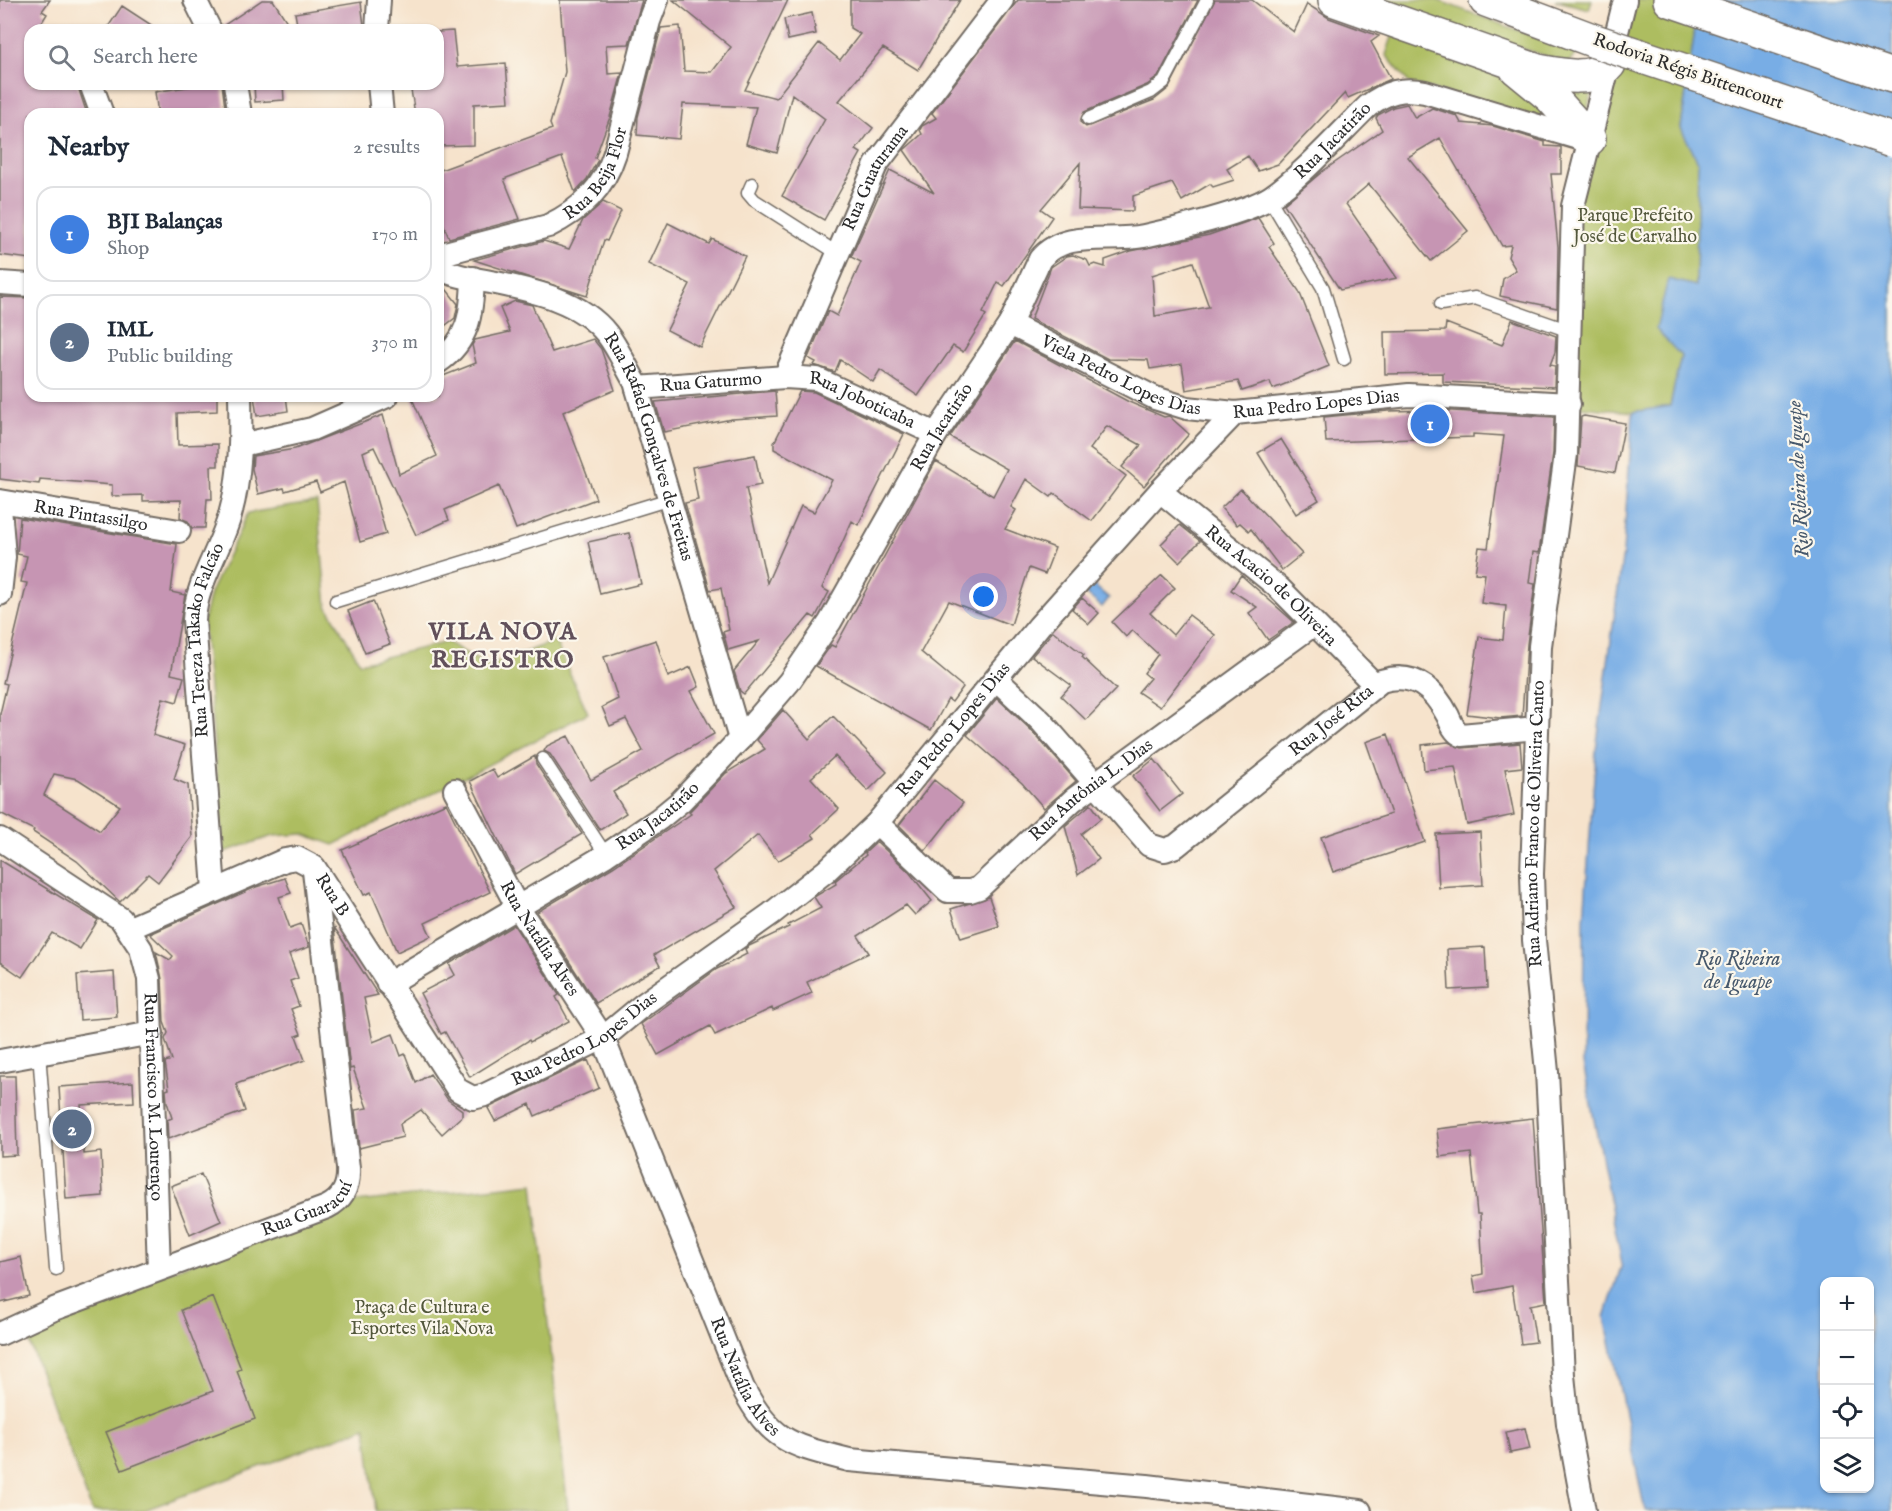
<!DOCTYPE html>
<meta charset="utf-8">
<style>
body{margin:0;font-family:"IM FELL English",serif;background:#f6f6f7;color:#1f2937}
.controls{position:absolute;right:18px;bottom:18px;display:grid;overflow:hidden;border-radius:12px;box-shadow:0 2px 4px #0004}
.controls button{width:54px;height:54px;display:grid;place-items:center;padding:0;border:0;border-bottom:2px solid #e0e1e3;background:#fff;color:#1f2937;font:30px sans-serif}
.you{position:absolute;left:984px;top:597px;width:21px;height:21px;margin:-15px;border:4px solid #fff;border-radius:50%;background:#1a73e8;box-shadow:0 0 0 9px #1a73e833}
.badge{display:grid;place-items:center;width:39px;height:39px;border-radius:50%;background:#b5179e;color:#fff;font-size:20px;font-weight:700}
.pin{position:absolute;translate:-50% -50%;border:3px solid #fff;box-shadow:0 2px 6px #0006}
.list{margin:0;padding:0;list-style:none}
h2{display:flex;justify-content:space-between;align-items:center;height:78px;margin:0;padding:0 24px;font-size:26px}
h2 small{font-size:20px;font-weight:400;color:#747a83}
.list li{display:grid;grid-template-columns:39px 1fr auto;gap:18px;align-items:center;box-sizing:border-box;height:96px;margin:0 12px 12px;padding:0 12px;border:2px solid #e0e1e3;border-radius:18px}
.list b{display:block;font-size:22px;white-space:nowrap}
.list p{margin:0;font-size:20px;white-space:nowrap;color:#747a83}
.list em{font-size:20px;font-style:normal;color:#747a83}
.icon{flex:none;width:33px;height:33px;fill:none;stroke:currentColor;stroke-width:2;stroke-linecap:round;stroke-linejoin:round}
.map{position:relative;flex:none;width:1892px;height:1511px;overflow:hidden}
.search{position:absolute;background:#fff;box-shadow:0 2px 4px #0004;left:24px;top:24px;width:420px;height:66px;display:flex;align-items:center;gap:15px;box-sizing:border-box;padding:0 21px;border-radius:18px;color:#747a83;font-size:22px}
.panel{position:absolute;background:#fff;box-shadow:0 2px 4px #0004;left:24px;top:108px;width:420px;height:294px;border-radius:18px}
.map>svg:first-child{display:block}
</style>
<div class="map">
<svg width="1892" height="1511" viewBox="0 0 1892 1511">
<rect width="100%" height="100%" fill="#fbf7ec"/>
<filter id="ink" filterUnits="userSpaceOnUse"><feTurbulence type="fractalNoise" baseFrequency=".0167" numOctaves="2"/><feDisplacementMap in="SourceGraphic" scale="12" xChannelSelector="R" yChannelSelector="G"/><feConvolveMatrix kernelMatrix="1 2 1 2 8 2 1 2 1" color-interpolation-filters="sRGB"/></filter>
<filter id="wash" filterUnits="userSpaceOnUse"><feTurbulence type="fractalNoise" baseFrequency=".008" numOctaves="4" result="noise"/><feDisplacementMap in="SourceGraphic" scale="24" xChannelSelector="R" yChannelSelector="G"/><feGaussianBlur stdDeviation="1.35" result="paint"/><feColorMatrix in="noise" values="0 0 0 0 0 0 0 0 0 0 0 0 0 0 0 0 0 1.4 0 .05"/><feComposite in="paint" operator="in"/></filter>
<g filter="url(#wash)">
<rect width="100%" height="100%" fill="#f6e3cc"/>
<path fill="#adbd60" stroke="#6c7446" stroke-width="1.5" d="M1370 0H1437L1578 53 1568 63Z
M1555 0H1592L1589 9Z
M1626 0H1699L1681 128 1698 161 1696 287 1670 406 1633 412 1570 406 1573 207Z
M1393 34 1524 85 1555 123 1409 83 1386 55Z
M1595 81 1584 122 1564 85Z
M317 502 327 606 360 663 447 642 488 666 555 641 588 713 334 845 303 834 273 836 224 852 203 622 210 593 248 513Z
M533 1183 568 1511H376L366 1427 142 1511H92L23 1326 356 1202Z"/>
<path fill="#78ade5" stroke="#526c88" stroke-width="1.5" fill-rule="evenodd" d="M1699 0H1892V1511H1645L1605 1317 1622 1264 1583 1063 1584 919 1596 750 1623 552 1633 412 1670 406 1681 356 1656 329 1668 279 1696 286 1698 162 1681 128ZM1824 1282H1870V1488H1824Z
M1090 582 1109 598 1102 607 1082 591Z"/>
<g id="blocks">
<path fill="#c695b3" fill-rule="evenodd" d="M0 0H50L42 11 47 14 37 30H30V84H77L87 114H30V259L0 255Z
M262 0H273L289 25 281 30H223V26Z
M560 0H642L629 44 606 45 608 74 622 73 610 117 595 158 598 160 587 179 575 192 562 157 504 179 520 219 449 238 438 211V171L552 129 550 124 565 72Z
M673 0H788L745 90 776 98 819 43 840 60 860 34 850 28V0H960L918 70 883 48 839 101 873 128 856 150 861 153 824 220 782 196 825 119 792 94 777 153 746 144 756 107 683 104 679 139 637 135 638 117 661 28 680 26 684 71 712 72 731 47Z
M1018 0H1198L1158 77 1147 85 1084 112 1080 122 1086 127 1154 100 1169 88 1215 0H1252L1294 32 1307 4 1329 18 1379 36 1371 42 1391 79 1348 98 1345 93 1278 164 1258 171 1248 156 1227 169 1234 180 1213 187 1210 184 1182 201 1172 183 1133 196V211L1078 209 1080 163 1041 209 1052 217 1004 286 998 282 983 313 986 315 963 352 953 346 918 396 880 370 873 382 840 360 835 372 814 365 816 362 808 358 828 311 837 316 861 262 851 257 890 170 934 193 904 150 922 134 920 130 922 126 936 118 932 113Z
M361 2 364 26 340 30H298L295 13Z
M122 6 159 30H106Z
M812 13 816 34 788 40 784 19Z
M453 31 457 67 506 63 509 102 474 104V145L438 146V114H415L410 84H438V32Z
M206 84H222L225 108 187 114H158L155 92Z
M254 84H283L284 100 255 102Z
M1407 104 1415 118 1432 108 1457 116 1461 123 1493 126 1545 142V146L1561 147V174H1551L1558 247 1557 308 1500 296 1503 279 1516 270 1508 257 1511 245 1502 246 1440 138 1408 157 1468 231 1431 261 1369 184 1346 204 1397 278 1340 290 1284 204 1323 171 1382 130 1376 118 1378 115 1393 107Z
M603 202 621 211 607 241 604 240 587 296 474 260 544 241 569 249 583 220Z
M1258 218 1274 243 1269 247 1299 291 1329 366 1273 389 1270 382 1242 391 1238 381 1186 390 1182 364 1150 369 1148 360 1108 359 1031 319 1051 267 1067 256 1073 255 1087 260 1090 266 1095 264 1105 267V260L1131 251 1209 235ZM1193 262 1209 307 1155 316 1152 275Z
M668 223 709 244 712 239 745 256 700 347 667 330 690 284 649 264Z
M438 283 443 285 458 304 455 318 438 331Z
M0 297 30 298V396H217V411L177 413 178 445 218 444V466H211L212 499H207L205 528H192L188 521 180 518 181 500 143 501V495L112 496V485L40 479 39 484 0 479Z
M515 301 532 305 552 352 593 339 601 349 615 390 563 412 596 499 516 529 499 486 445 510 449 520 416 535 374 447 363 452 386 534 360 542 344 482 320 492 316 482 285 491 284 488 258 494 252 469 253 456 295 449 383 415 399 474 437 456 411 396H438V378L476 363 472 345 475 340 510 332 500 308Z
M1512 320 1556 336 1555 352 1550 365 1555 366 1554 387 1443 382V373L1385 374 1384 332 1445 331 1446 323 1502 345Z
M1015 341 1129 402 1164 417 1169 416 1189 434 1144 486 1122 467 1141 445 1107 426 1090 449 1126 476 1092 521 1054 493 1051 497 1026 479 1011 507 1016 510 1005 529 1055 548 1045 574 1029 568 1011 625 949 601 921 652 963 687 952 702 948 699 931 730 816 666 831 645 835 647 936 461 993 496 1007 469 950 437Z
M775 391 777 416 732 419 664 432 655 402Z
M800 391 814 392 904 434 858 525 852 521 822 588 829 592 815 618 810 615 744 694 740 691 734 671 759 641 728 650 723 632 729 630 721 588 710 590 685 503 698 500 692 467 755 455 761 485 746 488 767 583 801 506 814 512 832 480 774 449V443Z
M254 396H286L288 411 257 416Z
M1436 410 1554 417 1553 453 1539 553 1533 552 1529 583 1535 584 1527 644 1522 716 1500 718 1467 714 1479 637 1503 640 1506 606 1481 603 1485 574 1475 573 1479 547 1488 548 1504 436 1473 434V437L1326 442 1324 417 1388 411Z
M1584 416 1625 423 1615 473 1578 466 1581 417Z
M1281 439 1319 500 1296 514 1258 453Z
M1241 489 1302 554 1282 570 1251 529 1249 531 1240 523 1237 525 1221 508Z
M20 518 177 544 171 592 185 595 171 674 184 677 177 702 163 698 153 735 185 745 174 779 188 785 192 837 158 882 148 874 120 902 77 861 33 832 34 830 0 813V714L7 684 3 683 27 583 21 582 27 556 17 554ZM54 774 78 779 120 806 100 831 44 795Z
M1180 525 1200 541 1179 562 1161 544Z
M629 533 641 584 600 594 588 542Z
M1162 575 1175 588 1150 613 1173 635 1189 615 1215 635 1160 707 1138 692 1150 678 1144 673 1158 654 1132 630 1126 637 1112 622Z
M1241 575 1294 622 1268 640 1249 613 1257 607 1231 590Z
M1082 598 1099 613 1089 624 1072 609Z
M373 601 390 644 365 653 348 611Z
M1053 631 1084 655 1082 657 1116 689 1086 720 1061 696 1071 685 1032 656Z
M656 640 668 677 691 667 699 687 691 691 714 734 613 792 626 813 600 830 550 754 544 751 547 746 568 736 591 780 643 751 626 719 610 726 602 707 618 699 604 657Z
M997 698 1031 730 1076 781 1044 808 1022 783 967 735Z
M783 710 809 739 833 716 887 772 868 791 835 756 811 778 839 809 812 834 815 838 778 861 758 835 714 871 736 907 654 955 660 966 596 1003 537 912 613 867 691 814 689 812 726 773 765 749 757 740Z
M1388 734 1425 842 1333 872 1321 837 1391 814 1366 742Z
M1448 742 1462 748 1520 743 1522 767 1505 769 1514 815 1467 825 1455 767 1424 770 1422 745Z
M535 756 536 764 582 834 515 874 470 781 492 769 497 778Z
M1154 759 1182 794 1160 811 1133 776Z
M934 780 963 803 925 851 899 825Z
M446 803 490 892 425 923 431 936 397 952 371 892 364 895 342 850Z
M1091 804 1101 818 1081 834 1099 859 1078 875 1065 826Z
M1480 832 1483 885 1439 888 1436 834Z
M877 842 909 872 932 901 915 915 906 905 858 936 869 953 807 982 812 993 773 1011 772 1008 715 1035 710 1026 658 1055 641 1024 717 969 747 954 745 949 749 946 789 927 788 925 821 908 814 897 836 884 835 881 866 855 865 853Z
M0 860 98 920 80 949 52 933 22 977 0 962Z
M285 878 291 893 279 897 290 928 301 924 309 947 289 954 298 978 290 981 299 1006 291 1009 301 1034 296 1036 305 1060 236 1084 245 1111 168 1139 167 1120 172 1118 167 1102 166 1090 169 1089 165 1062 172 1060 165 1039 168 1033 164 1022 162 979 156 952 170 960 173 956 150 934 256 887Z
M989 897 999 926 961 938 951 909Z
M514 925 559 995 556 997 569 1021 530 1042 529 1040 470 1077 445 1032 441 1034 420 993 455 975 449 964Z
M334 927 378 995 364 998 373 1042 393 1034 401 1056 405 1054 416 1083 430 1074 448 1100 462 1110V1116L442 1134 421 1110 400 1124 403 1137 359 1148 355 1110 367 1108 353 1068 350 1069Z
M1485 947 1487 988 1449 990 1447 949Z
M114 972 117 1017 80 1020 77 975Z
M588 1060 599 1088 535 1116 530 1104 495 1121 488 1108Z
M0 1076H15L17 1155 0 1156Z
M133 1082 134 1102 81 1105 84 1154 101 1152 103 1196 66 1199 59 1087Z
M1533 1118 1546 1302 1530 1305 1536 1342 1521 1344 1512 1286 1476 1293 1473 1276 1483 1274 1480 1214H1477L1471 1153 1440 1157 1437 1129Z
M201 1174 221 1221 190 1235 171 1186Z
M21 1257 29 1296 0 1303V1262Z
M213 1297 241 1369 237 1371 255 1419 122 1470 106 1432 213 1391 181 1310Z
M1525 1428 1530 1449 1510 1453 1506 1432Z"/>
</g>
</g>
<g filter="url(#ink)">
<use href="#blocks" fill-opacity="0" stroke="#726b63" stroke-width="1.5"/>
<g fill="none" stroke-linecap="round" stroke-linejoin="round">
<defs>
<path id="lane" d="M1088 119 1151 92 1164 82 1207 0
M752 184 748 193 754 200 837 253
M1269 198 1323 288 1344 359
M1441 304 1475 298 1570 331
M336 601 670 499
M543 759 606 855
M39 1053 56 1269"/>
<g id="street">
<path d="M195 0 210 30"/>
<path d="M377 30 379 0"/>
<path d="M91 84 102 114"/>
<path d="M235 84 240 114"/>
<path d="M379 84 382 114"/>
<path id="s1" d="M438 255 548 226C581 210 604 188 615 153L649 21 657 0"/>
<path id="s2" d="M438 268C456 277 476 279 496 283 535 291 581 301 607 334 618 348 626 367 635 382L740 739"/>
<path d="M0 283 30 285"/>
<path id="s3" d="M1010 324 1155 398 1187 408 1235 413 1409 395 1569 404"/>
<path d="M438 362C469 341 472 313 473 278"/>
<path id="s4" d="M785 377 876 165 1002 0"/>
<path id="s5" d="M637 388 785 377 817 379 936 434"/>
<path d="M241 445 312 429 387 396"/>
<path id="s6" d="M1160 491 1279 588 1375 685"/>
<path id="s7" d="M0 501 179 531"/>
<path d="M0 507 4 557 0 594"/>
<path id="s8" d="M996 679 1041 721 1149 845 1165 850 1176 846 1381 681C1414 671 1434 689 1448 716 1451 723 1454 731 1461 735L1537 728"/>
<path id="s9" d="M455 790 517 906 603 1038 743 1388C772 1443 792 1445 849 1460L1147 1486 1360 1511"/>
<path id="s10" d="M877 823 948 891H970L979 888 1073 800 1314 624"/>
<path id="s11" d="M0 839 121 919 141 949 149 979 159 1269"/>
<path id="s12" d="M214 890 194 620C196 583 220 551 230 515 241 476 241 436 240 396"/>
<path id="s13" d="M130 928 285 860 297 858 314 867 458 1090 473 1098 485 1095 603 1038 644 1004 771 914 826 871 877 823 1039 626 1160 491 1235 413"/>
<path id="s14" d="M388 984 606 855 659 819 681 801 740 739 789 682 830 622 936 434 1010 324 1040 259C1065 229 1109 243 1144 236 1173 230 1248 212 1271 197 1302 176 1340 133 1368 106 1386 92 1403 87 1425 92L1588 141"/>
<path d="M0 1061 152 1033"/>
<path id="s15" d="M0 1334 54 1309 327 1207C343 1199 349 1186 348 1168L314 871"/>
<path id="s16" d="M1584 1511 1568 1424 1563 1375 1547 1072 1534 940 1532 874 1540 646 1566 454 1573 206 1625 0"/>
</g>
<path id="primary" d="M1335 0 1538 71C1559 75 1593 83 1609 64
M1516 68 1550 96 1589 139"/>
<path id="highway" d="M1486 0 1595 41
M1670 0 1892 76"/>
</defs>
<use href="#lane" stroke="#726b63" stroke-width="15"/>
<use href="#street" stroke="#726b63" stroke-width="26"/>
<use href="#primary" stroke="#726b63" stroke-width="36"/>
<use href="#highway" stroke="#726b63" stroke-width="36"/>
<use href="#lane" stroke="#fff" stroke-width="12"/>
<use href="#street" stroke="#fff" stroke-width="22"/>
<use href="#primary" stroke="#fff" stroke-width="33"/>
<use href="#highway" stroke="#fff" stroke-width="33"/>
<defs>
<path id="highway-bridge" d="M1595 41 1892 140"/>
</defs>
<use href="#highway-bridge" stroke="#726b63" stroke-width="36" stroke-linecap="butt"/>
<use href="#highway-bridge" stroke="#fff" stroke-width="33"/>
</g>
</g>
<g text-anchor="middle" dominant-baseline="central" stroke-width="4.5" stroke-linejoin="round" paint-order="stroke">
<g font-size="18" fill="#2b2b2b" stroke="#fbf7ec">
<text transform="translate(1688 72) rotate(19)">Rodovia Régis Bittencourt</text>
<text stroke="none"><textPath href="#s14" startOffset="1326">Rua Jacatirão</textPath></text>
<text stroke="none"><textPath href="#s1" startOffset="188">Rua Beija Flor</textPath></text>
<text stroke="none"><textPath href="#s4" startOffset="219">Rua Guaturama</textPath></text>
<text stroke="none"><textPath href="#s3" startOffset="123">Viela Pedro Lopes Dias</textPath></text>
<text stroke="none"><textPath href="#s5" startOffset="74">Rua Gaturmo</textPath></text>
<text stroke="none"><textPath href="#s5" startOffset="230">Rua Joboticaba</textPath></text>
<text stroke="none"><textPath href="#s3" startOffset="326">Rua Pedro Lopes Dias</textPath></text>
<text stroke="none"><textPath href="#s14" startOffset="804">Rua Jacatirão</textPath></text>
<text stroke="none"><textPath href="#s2" startOffset="306">Rua Rafael Gonçalves de Freitas</textPath></text>
<text stroke="none"><textPath href="#s7" startOffset="92">Rua Pintassilgo</textPath></text>
<text stroke="none"><textPath href="#s6" startOffset="146">Rua Acacio de Oliveira</textPath></text>
<text stroke="none"><textPath href="#s12" startOffset="252">Rua Tereza Takako Falcão</textPath></text>
<text stroke="none"><textPath href="#s8" startOffset="454">Rua José Rita</textPath></text>
<text stroke="none"><textPath href="#s13" startOffset="1096">Rua Pedro Lopes Dias</textPath></text>
<text stroke="none"><textPath href="#s10" startOffset="279">Rua Antônia L. Dias</textPath></text>
<text stroke="none"><textPath href="#s14" startOffset="318">Rua Jacatirão</textPath></text>
<text stroke="none"><textPath href="#s16" startOffset="690">Rua Adriano Franco de Oliveira Canto</textPath></text>
<text stroke="none"><textPath href="#s13" startOffset="234">Rua B</textPath></text>
<text stroke="none"><textPath href="#s9" startOffset="171">Rua Natália Alves</textPath></text>
<text stroke="none"><textPath href="#s13" startOffset="610">Rua Pedro Lopes Dias</textPath></text>
<text stroke="none"><textPath href="#s11" startOffset="330">Rua Francisco M. Lourenço</textPath></text>
<text stroke="none"><textPath href="#s15" startOffset="333">Rua Guaracuí</textPath></text>
<text stroke="none"><textPath href="#s9" startOffset="657">Rua Natália Alves</textPath></text>
</g>
<g font-size="18" fill="#52573b" stroke="#fbf7ec">
<text x="1635" y="216">Parque Prefeito<tspan x="1635" dy="21">José de Carvalho</tspan></text>
<text x="422" y="1308">Praça de Cultura e<tspan x="422" dy="21">Esportes Vila Nova</tspan></text>
</g>
<g font-size="20" font-style="italic" fill="#46586c" stroke="#fbf7ec">
<text transform="translate(1799 479) rotate(-93)">Rio Ribeira de Iguape</text>
<text x="1738" y="959">Rio Ribeira<tspan x="1738" dy="23">de Iguape</tspan></text>
</g>
<g font-size="24" font-weight="bold" letter-spacing="1.5" fill="#61505b" stroke="#fbf7ec">
<text x="503" y="632">VILA NOVA<tspan x="503" dy="28">REGISTRO</tspan></text>
</g>
</g>
</svg>
<div class="controls">
<button>+</button>
<button>−</button>
<button><svg class="icon" aria-label="locate" viewBox="0 0 24 24"><circle cx="12" cy="12" r="6"/><path d="M12 2v4M12 18v4M2 12h4M18 12h4"/></svg></button>
<button><svg class="icon" aria-label="layers" viewBox="0 0 24 24"><path d="M12 4l9 5-9 5-9-5zM3 14l9 5 9-5"/></svg></button>
</div>
<div class="you"></div>
<div class="pin badge" style="left:1430px;top:424px;background:#3f7fe0">1</div>
<div class="pin badge" style="left:72px;top:1129px;background:#5c6f8a">2</div>
<div class="search"><svg class="icon" aria-label="search" viewBox="0 0 24 24"><circle cx="10" cy="10" r="6"/><path d="M15 15l6 6"/></svg>Search here</div>
<section class="panel">
<h2>Nearby<small>2 results</small></h2>
<ul class="list">
<li><span class="badge" style="background:#3f7fe0">1</span><div><b>BJI Balanças</b><p>Shop</p></div><em>170 m</em></li>
<li><span class="badge" style="background:#5c6f8a">2</span><div><b>IML</b><p>Public building</p></div><em>370 m</em></li>
</ul>
</section>
</div>
